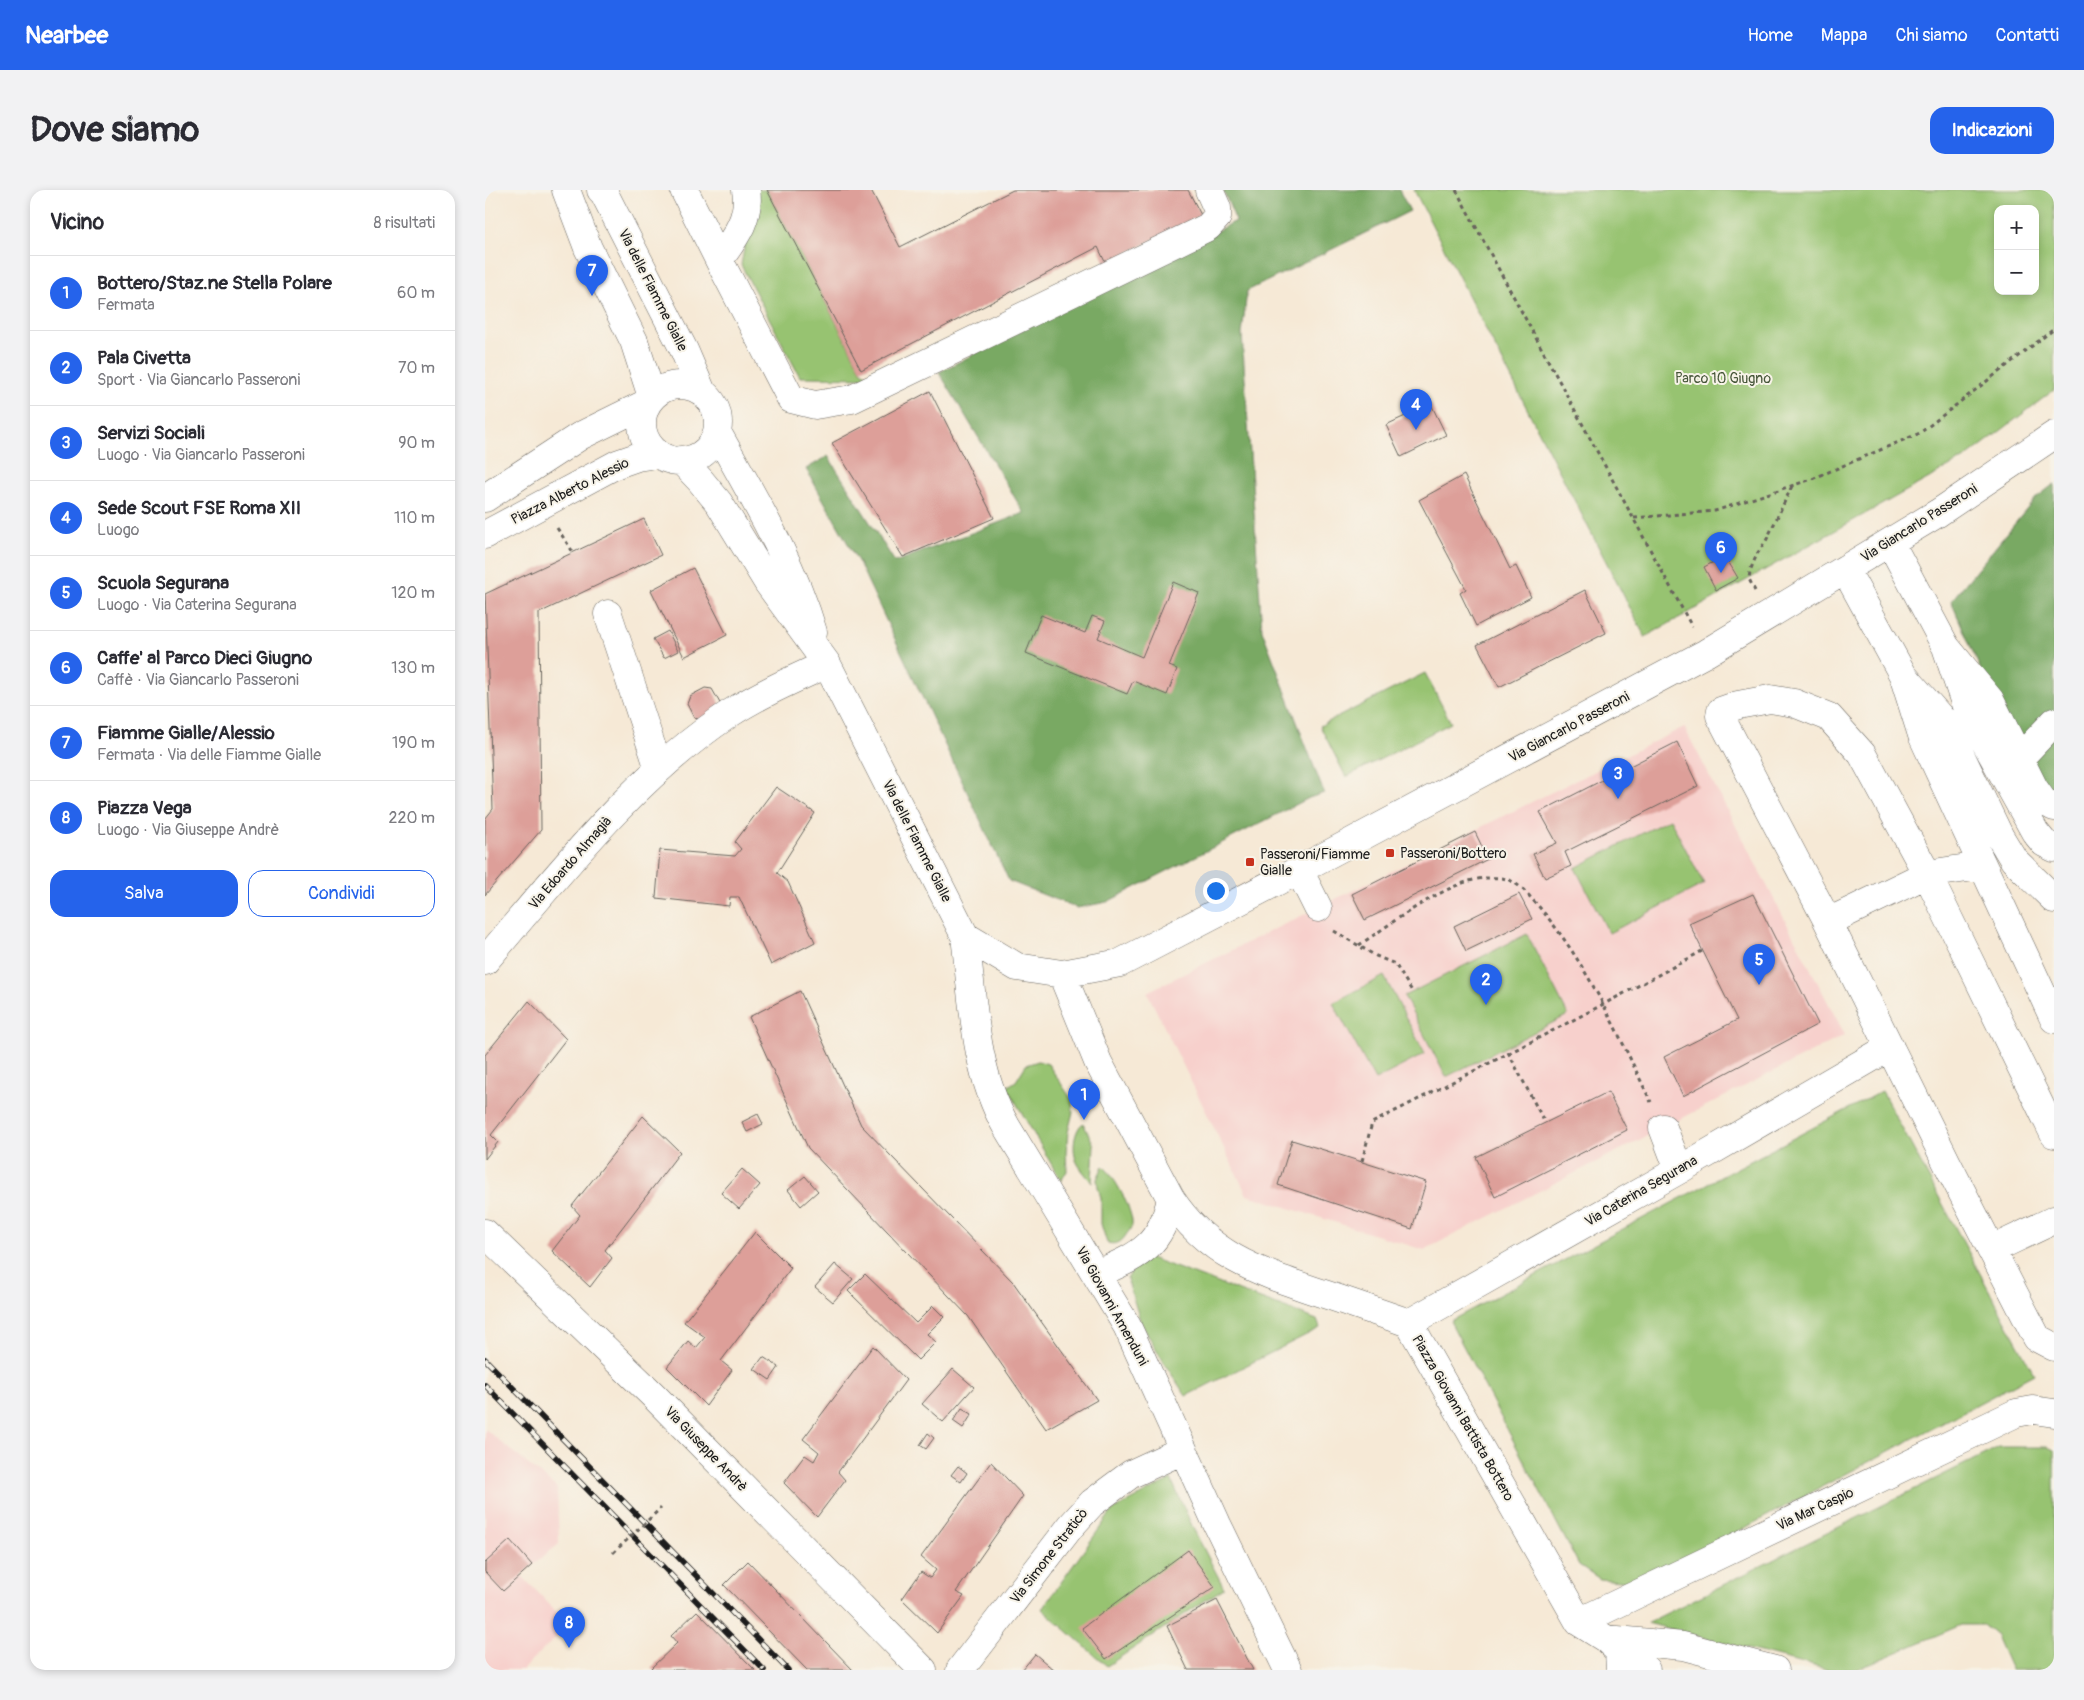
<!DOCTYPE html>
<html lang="it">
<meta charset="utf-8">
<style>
body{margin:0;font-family:Pangolin,sans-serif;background:#f2f2f3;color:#2b2b33}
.controls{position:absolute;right:15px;top:15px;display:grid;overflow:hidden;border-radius:10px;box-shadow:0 2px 8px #0003}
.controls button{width:45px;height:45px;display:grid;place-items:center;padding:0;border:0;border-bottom:1px solid #e1e1e2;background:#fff;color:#2b2b33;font:25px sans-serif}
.you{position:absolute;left:730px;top:700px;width:18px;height:18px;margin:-12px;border:4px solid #fff;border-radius:50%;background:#1a73e8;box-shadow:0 0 0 8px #1a73e833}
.badge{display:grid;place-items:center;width:32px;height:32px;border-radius:50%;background:#2563eb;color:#fff;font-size:16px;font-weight:700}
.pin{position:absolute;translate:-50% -41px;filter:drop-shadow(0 1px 2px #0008)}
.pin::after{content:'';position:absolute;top:26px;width:18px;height:15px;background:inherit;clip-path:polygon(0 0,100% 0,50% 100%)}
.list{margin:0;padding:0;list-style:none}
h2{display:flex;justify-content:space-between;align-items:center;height:65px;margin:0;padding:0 20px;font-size:21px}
h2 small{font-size:16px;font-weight:400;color:#7c7c81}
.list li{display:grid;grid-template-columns:32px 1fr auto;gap:15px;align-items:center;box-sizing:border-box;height:75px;padding:0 20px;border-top:1px solid #e1e1e2}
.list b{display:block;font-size:19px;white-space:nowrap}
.list p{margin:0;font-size:16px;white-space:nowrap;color:#7c7c81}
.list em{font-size:16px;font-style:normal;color:#7c7c81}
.actions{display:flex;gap:10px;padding:15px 20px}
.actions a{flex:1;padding:11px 0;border:1px solid #2563eb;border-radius:15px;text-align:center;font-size:18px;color:#2563eb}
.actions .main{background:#2563eb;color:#fff}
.map{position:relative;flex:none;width:1569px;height:1480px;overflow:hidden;border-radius:15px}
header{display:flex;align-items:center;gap:30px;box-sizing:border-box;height:70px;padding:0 25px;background:#2563eb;color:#fff}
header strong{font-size:24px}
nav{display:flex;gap:28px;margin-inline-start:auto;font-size:18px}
.intro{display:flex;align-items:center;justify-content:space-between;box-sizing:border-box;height:120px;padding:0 30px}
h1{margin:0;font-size:35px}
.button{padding:12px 22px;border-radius:15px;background:#2563eb;color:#fff;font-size:18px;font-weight:700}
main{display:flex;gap:30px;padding:0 30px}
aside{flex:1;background:#fff;border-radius:15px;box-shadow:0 2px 8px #0003}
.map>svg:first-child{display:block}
</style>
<header>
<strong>Nearbee</strong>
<nav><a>Home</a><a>Mappa</a><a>Chi siamo</a><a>Contatti</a></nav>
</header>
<div class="intro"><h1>Dove siamo</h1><a class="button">Indicazioni</a></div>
<main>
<aside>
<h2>Vicino<small>8 risultati</small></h2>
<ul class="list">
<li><span class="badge">1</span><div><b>Bottero/Staz.ne Stella Polare</b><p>Fermata</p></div><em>60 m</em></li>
<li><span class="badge">2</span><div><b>Pala Civetta</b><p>Sport · Via Giancarlo Passeroni</p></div><em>70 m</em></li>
<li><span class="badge">3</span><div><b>Servizi Sociali</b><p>Luogo · Via Giancarlo Passeroni</p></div><em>90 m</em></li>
<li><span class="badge">4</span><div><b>Sede Scout FSE Roma XII</b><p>Luogo</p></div><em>110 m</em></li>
<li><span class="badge">5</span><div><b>Scuola Segurana</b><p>Luogo · Via Caterina Segurana</p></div><em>120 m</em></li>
<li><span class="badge">6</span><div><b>Caffe' al Parco Dieci Giugno</b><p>Caffè · Via Giancarlo Passeroni</p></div><em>130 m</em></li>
<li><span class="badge">7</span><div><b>Fiamme Gialle/Alessio</b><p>Fermata · Via delle Fiamme Gialle</p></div><em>190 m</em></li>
<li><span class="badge">8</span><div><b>Piazza Vega</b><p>Luogo · Via Giuseppe Andrè</p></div><em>220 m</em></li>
</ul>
<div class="actions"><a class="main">Salva</a><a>Condividi</a></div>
</aside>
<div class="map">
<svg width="1569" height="1480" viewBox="0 0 1569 1480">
<rect width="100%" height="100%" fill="#f7f3e8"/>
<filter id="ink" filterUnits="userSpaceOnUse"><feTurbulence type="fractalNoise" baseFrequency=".02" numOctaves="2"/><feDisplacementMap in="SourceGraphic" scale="10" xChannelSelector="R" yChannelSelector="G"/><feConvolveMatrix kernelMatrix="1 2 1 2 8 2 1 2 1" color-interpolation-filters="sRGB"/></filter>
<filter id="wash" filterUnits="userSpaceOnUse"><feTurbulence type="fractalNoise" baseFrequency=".0096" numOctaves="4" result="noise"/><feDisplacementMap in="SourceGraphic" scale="20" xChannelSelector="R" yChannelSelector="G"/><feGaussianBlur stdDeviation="1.12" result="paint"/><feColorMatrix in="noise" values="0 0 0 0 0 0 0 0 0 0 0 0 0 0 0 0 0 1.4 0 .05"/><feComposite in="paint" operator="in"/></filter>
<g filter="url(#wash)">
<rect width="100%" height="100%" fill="#f6e9d6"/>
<path fill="#f7d0cc" d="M1199 537 1360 845 939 1060 762 1005 662 802Z
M0 1239 72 1298 74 1354 36 1385 84 1435 37 1480H0Z"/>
<path fill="#97c371" stroke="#5a7046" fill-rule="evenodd" d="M270 0H282L376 180 386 188 315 187 256 75Z
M929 0H1569V200L1480 268 1160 447ZM1513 19H1550V101H1513Z
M940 483 966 533 861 587 835 536Z
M1185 629 1219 694 1124 743 1090 678Z
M1042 744 1083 825 961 887 919 806Z
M899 786 940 864 890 890 848 813Z
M553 871 563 874 587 910 588 922 583 942 581 962 582 981 576 991 522 897 531 891 541 875Z
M1397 901 1549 1184 1156 1393 1115 1389 1094 1375 965 1131Z
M598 933 609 955 607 993C602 986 594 978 591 970 587 959 589 940 598 933Z
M618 976C628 984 649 1022 647 1035 647 1038 643 1042 641 1045 636 1053 631 1055 622 1053L616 1034V1008L613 997 612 989Z
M663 1067 832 1130 835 1138 701 1206 683 1179 656 1133 642 1089 652 1073Z
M1514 1257H1563L1569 1260V1480H1526L1511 1446 1498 1435H1476L1370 1480H1345L1162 1433Z
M686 1289 708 1338 739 1398 622 1476 557 1419 627 1321Z"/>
<path fill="#79a963" stroke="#4a6240" d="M738 0H914L925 21 762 101 757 144 777 440 839 603 824 608 622 712 592 718 524 691 375 375 321 279 343 266 410 372 539 323 454 182 751 31Z
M1569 294V611L1534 569 1466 411 1551 308Z"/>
<g id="blocks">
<path fill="#dd9f99" d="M282 0H386L415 57 528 0H703L716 25 621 74 613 57 376 180Z
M445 201 509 328 418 367 347 253Z
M946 214 961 245 916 267 901 235Z
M979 285 1025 379 1031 376 1046 407 991 436 975 403 981 399 934 310Z
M159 329 176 365 54 423 56 640 0 705V629L8 619 0 404Z
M1240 366 1253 388 1231 400 1219 377Z
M208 378 242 445 199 467 166 400Z
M688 392 714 403 684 476 692 479 682 505 648 491 642 504 541 463 556 425 600 443 607 426 620 431 613 448 657 467Z
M1100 400 1121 443 1014 497 992 455Z
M183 441 193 461 179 468 168 449Z
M220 498 227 499 236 515 219 530 209 528 202 514 205 506Z
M1192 552 1213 596 1080 662 1086 676 1060 688 1048 664 1072 653 1055 622Z
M291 597 330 623 292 683 303 692 330 752 286 775 254 707H245L244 716 171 708 175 660 250 666 256 659 250 652Z
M990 642 1003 669 880 730 867 704Z
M1034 704 1047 729 981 761 969 736Z
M1268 704 1333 834 1198 906 1179 867 1252 830 1204 733Z
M315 801 376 935 528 1092 612 1210 561 1239 483 1126 323 958 264 827Z
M44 811 81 849 6 945 13 952 0 969V865Z
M1123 902 1142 940 1010 1007 991 967Z
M273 924 278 934 262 942 257 932Z
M158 926 195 962 120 1060 127 1068 105 1097 67 1061 95 1025 87 1016Z
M807 950 941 992 927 1039 793 995Z
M257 979 275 995 254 1019 236 1003Z
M320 986 333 1001 316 1016 303 1000Z
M270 1042 306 1078 236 1171 247 1180 221 1216 182 1177 203 1151 211 1158 220 1147 199 1132Z
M350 1074 368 1089 348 1112 330 1097Z
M380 1084 431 1133 448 1116 459 1127 442 1144 451 1152 433 1170 363 1101Z
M388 1156 421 1190 353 1282 360 1290 332 1327 299 1293 320 1265 329 1271 334 1262 318 1249Z
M278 1167 294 1177 285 1190 269 1179Z
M468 1179 489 1197 458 1232 437 1214Z
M477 1218 487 1224 478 1238 468 1231Z
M443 1243 449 1248 441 1259 435 1255Z
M506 1272 538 1306 471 1402 479 1406 452 1443 417 1409 436 1382 445 1388 451 1380 436 1367Z
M473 1276 482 1283 476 1292 466 1285Z
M25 1350 47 1375 18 1401 0 1382V1373Z
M703 1360 730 1397 621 1469 597 1438Z
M263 1371 368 1480H322L239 1395Z
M732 1410 768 1480H703L682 1436Z
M212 1421 270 1480H168L166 1478 192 1453 186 1446Z
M550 1464 569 1480H537Z"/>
</g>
</g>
<g filter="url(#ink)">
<use href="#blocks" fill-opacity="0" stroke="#68645d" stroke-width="1"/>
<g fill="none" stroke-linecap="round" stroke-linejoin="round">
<defs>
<path id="minor" d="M81 0 103 58 149 151 167 207
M116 0 119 3 199 160 217 202
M199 0 234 70C249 49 266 28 261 0
M234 70 306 209 330 215 367 209 723 37 732 27V18L724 0
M157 233a38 38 0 1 1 76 0a38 38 0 1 1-76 0Z
M232 242C268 307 307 371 328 442
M196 270 215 290 234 313 283 393 342 474 480 746 532 777 577 784 635 773 814 680 1221 463 1453 323 1569 245
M0 308 95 246 162 213
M0 345 132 274 152 267 172 264
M1405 352 1461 457
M1360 379 1418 485
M123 424 174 579
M1534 569 1569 532
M1569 617 1558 611 1549 598 1505 510 1461 457 1482 519 1550 642 1559 653 1569 658
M814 680 833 718
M1569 709 1529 670 1515 647 1460 533 1418 485 1437 545 1569 829
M1343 732 1442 684 1496 676
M480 746C488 809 489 880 521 936L642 1136 732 1334 803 1480
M0 771C75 683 147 589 244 524 275 504 309 489 342 474
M577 784 613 872 686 1009C722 1064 771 1081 830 1101 861 1111 892 1122 924 1133L1094 1432 1121 1449 1134 1461 1135 1480
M1178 938 1194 980
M1569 944 1442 684 1377 564 1344 527 1309 513 1285 509 1253 515 1236 521 1235 526 1343 732 1462 973 1552 1148 1569 1157
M0 1043 168 1205 438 1480
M1506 1060 1569 1030
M612 1084C654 1065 675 1058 686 1009
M924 1133 1194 980 1405 857
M1094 1432 1531 1223 1548 1220 1569 1223
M1121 1449 1198 1456 1290 1480
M1136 1475 1161 1480
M475 1480 586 1336 607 1313 646 1284 698 1260"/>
</defs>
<use href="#minor" stroke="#68645d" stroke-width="29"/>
<path stroke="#68645d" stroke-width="3" stroke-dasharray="4 4" stroke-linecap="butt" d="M971 0 1207 437
M1149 328 1230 321 1327 289 1435 243 1569 139
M72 338 88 362
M1270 401 1264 389 1265 381 1272 364 1281 351 1307 296
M849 741 891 766 910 774 927 801
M874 755C906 734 963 690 1001 688 1007 688 1018 687 1024 690 1036 695 1046 708 1055 718 1104 776 1133 844 1166 912
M1023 862 1060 933
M877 971 887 933C998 876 1109 821 1217 761"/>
<use href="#minor" stroke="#fff" stroke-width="28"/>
<defs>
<path id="rail" d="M0 1169 303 1480
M0 1195 279 1480"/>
</defs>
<use href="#rail" stroke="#1c1c1c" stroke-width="5.5"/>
<use href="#rail" stroke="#f7f3e8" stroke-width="4" stroke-dasharray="11" stroke-linecap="butt"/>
<path stroke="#68645d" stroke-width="3" stroke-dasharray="4 4" stroke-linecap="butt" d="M128 1363 176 1318"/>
</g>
</g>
<g fill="#c8321e" stroke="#f7f3e8" stroke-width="2">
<rect x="900" y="658" width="10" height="10" rx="2.5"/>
<rect x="760" y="667" width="10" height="10" rx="2.5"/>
</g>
<g text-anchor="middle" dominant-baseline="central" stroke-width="4" stroke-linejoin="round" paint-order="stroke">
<g font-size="14" fill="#1c1c1c" stroke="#f7f3e8">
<text transform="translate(168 100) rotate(63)">Via delle Fiamme Gialle</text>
<text transform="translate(85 301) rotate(-27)">Piazza Alberto Alessio</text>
<text transform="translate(1434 333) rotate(-32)">Via Giancarlo Passeroni</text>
<text transform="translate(1084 537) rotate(-28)">Via Giancarlo Passeroni</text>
<text transform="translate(432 651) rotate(63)">Via delle Fiamme Gialle</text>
<text transform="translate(85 673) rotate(-49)">Via Edoardo Almagià</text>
<text transform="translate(1156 1001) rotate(-30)">Via Caterina Segurana</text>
<text transform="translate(627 1116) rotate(61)">Via Giovanni Amenduni</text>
<text transform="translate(978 1228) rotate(60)">Piazza Giovanni Battista Bottero</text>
<text transform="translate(221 1259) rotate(46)">Via Giuseppe Andrè</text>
<text transform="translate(1330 1319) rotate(-25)">Via Mar Caspio</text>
<text transform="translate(564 1366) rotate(-52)">Via Simone Straticò</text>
</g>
<g font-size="14" fill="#47563a" stroke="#f7f3e8">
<text x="1238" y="188">Parco 10 Giugno</text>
</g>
<g font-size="14" fill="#1c1c1c" stroke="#f7f3e8" text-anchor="start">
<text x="915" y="663">Passeroni/Bottero</text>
<text x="775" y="664">Passeroni/Fiamme<tspan x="775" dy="16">Gialle</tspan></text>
</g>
</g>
</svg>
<div class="controls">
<button>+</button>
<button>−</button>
</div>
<div class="you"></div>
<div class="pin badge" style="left:599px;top:930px">1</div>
<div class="pin badge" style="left:1001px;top:815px">2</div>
<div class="pin badge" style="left:1133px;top:609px">3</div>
<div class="pin badge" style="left:931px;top:240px">4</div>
<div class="pin badge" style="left:1274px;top:795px">5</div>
<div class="pin badge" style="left:1236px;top:383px">6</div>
<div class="pin badge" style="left:107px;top:106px">7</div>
<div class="pin badge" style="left:84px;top:1458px">8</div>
</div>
</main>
